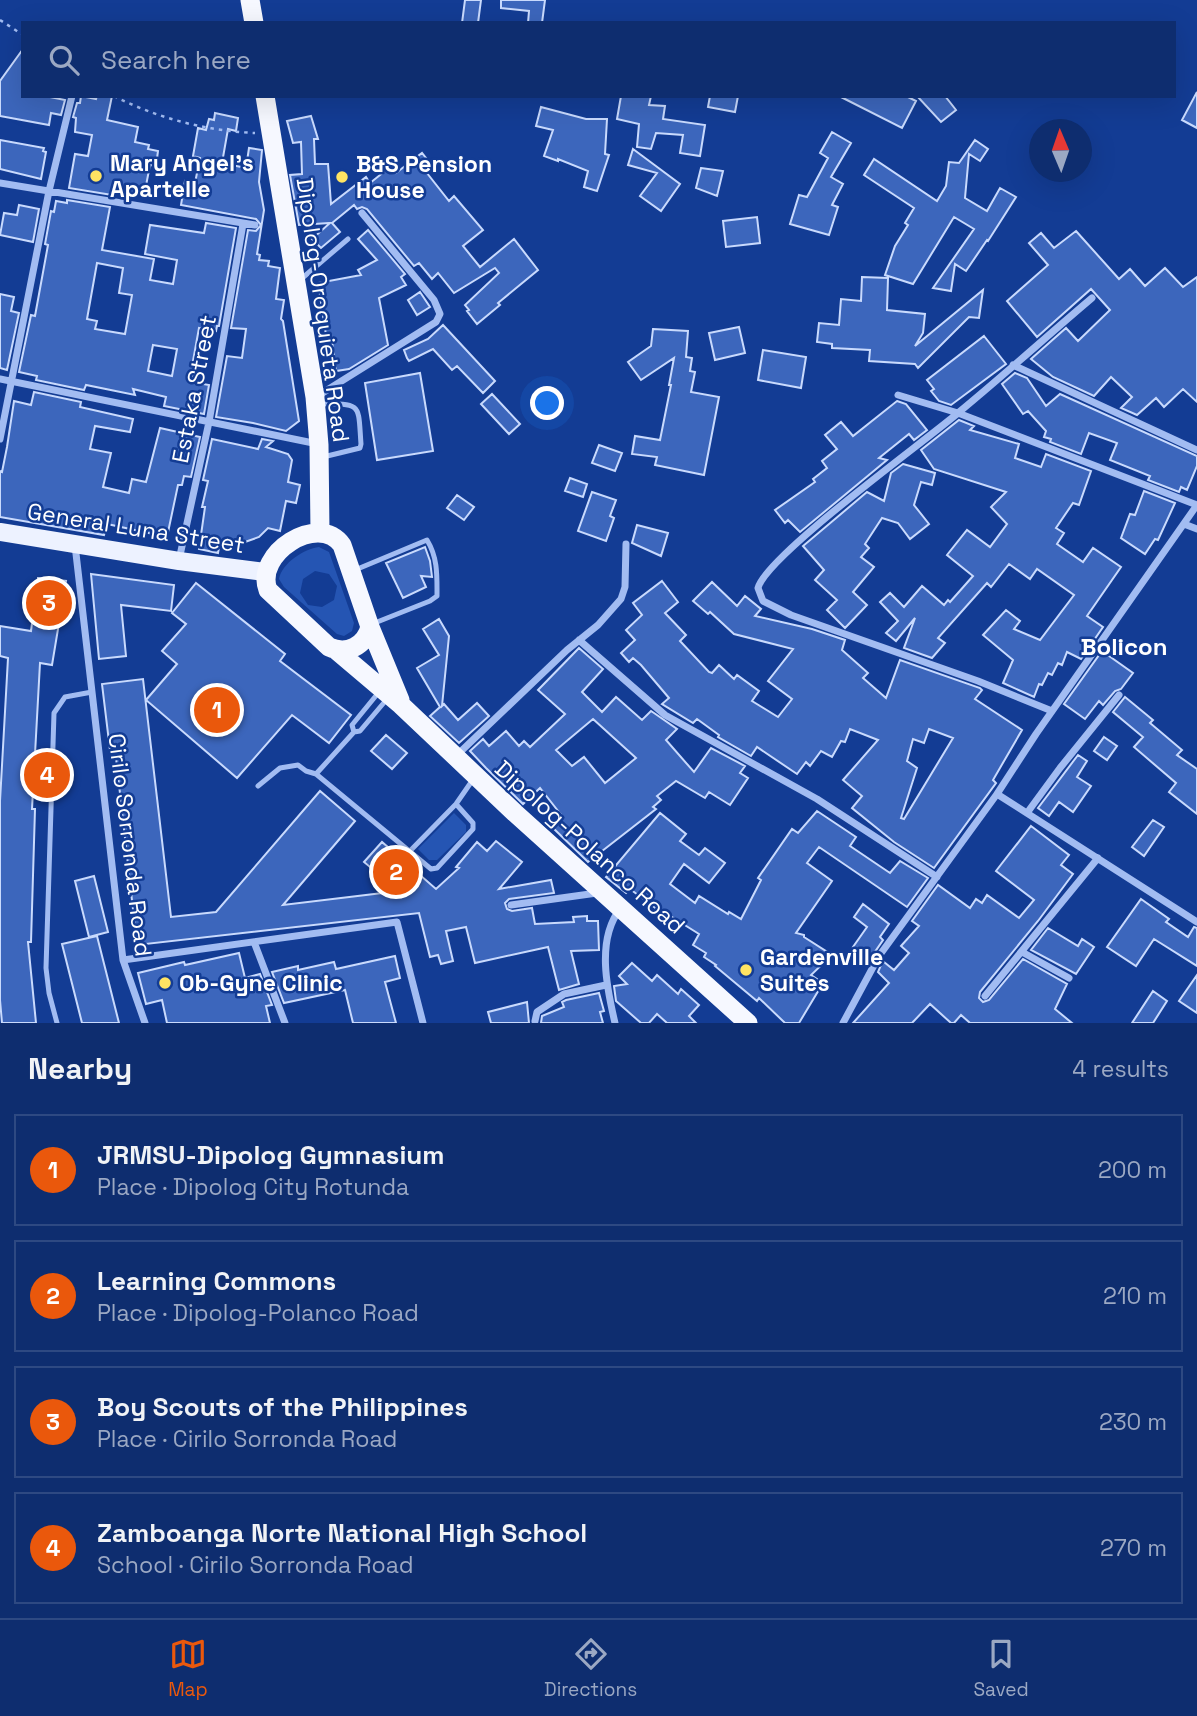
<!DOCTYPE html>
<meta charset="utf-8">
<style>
body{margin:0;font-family:"Space Grotesk",sans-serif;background:#173574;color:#f1f3f6}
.compass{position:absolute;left:1029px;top:119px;width:63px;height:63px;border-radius:50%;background:#0e2d6f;box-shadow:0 7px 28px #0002;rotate:358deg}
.you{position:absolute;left:548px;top:404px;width:24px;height:24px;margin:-18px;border:5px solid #fff;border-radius:50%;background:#1a73e8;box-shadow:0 0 0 10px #1a73e833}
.badge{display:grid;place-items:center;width:46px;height:46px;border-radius:50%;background:#ea580c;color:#fff;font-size:23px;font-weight:700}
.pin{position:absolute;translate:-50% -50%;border:4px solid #fff;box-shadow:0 2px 7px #0006}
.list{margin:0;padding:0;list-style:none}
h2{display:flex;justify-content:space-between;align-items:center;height:91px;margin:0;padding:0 28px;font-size:30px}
h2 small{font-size:23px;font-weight:400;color:#9ba8c3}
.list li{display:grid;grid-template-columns:46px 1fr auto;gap:21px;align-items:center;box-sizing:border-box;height:112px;margin:0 14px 14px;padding:0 14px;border:2px solid #2e4982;border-radius:0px}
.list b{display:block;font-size:26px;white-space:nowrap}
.list p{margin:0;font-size:23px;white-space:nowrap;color:#9ba8c3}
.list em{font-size:23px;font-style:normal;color:#9ba8c3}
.icon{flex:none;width:38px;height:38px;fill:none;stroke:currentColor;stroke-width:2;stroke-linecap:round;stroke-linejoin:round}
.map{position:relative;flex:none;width:1197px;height:1023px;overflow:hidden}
.search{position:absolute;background:#0e2d6f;box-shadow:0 7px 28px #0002;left:21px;right:21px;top:21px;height:77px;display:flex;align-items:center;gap:18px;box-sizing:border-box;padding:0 24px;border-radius:0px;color:#9ba8c3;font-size:26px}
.sheet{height:595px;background:#0e2d6f}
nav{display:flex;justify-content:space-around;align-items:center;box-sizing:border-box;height:98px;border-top:2px solid #2e4982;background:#0e2d6f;font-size:19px;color:#9ba8c3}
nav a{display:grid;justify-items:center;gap:4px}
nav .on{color:#ea580c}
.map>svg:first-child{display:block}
</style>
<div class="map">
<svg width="1197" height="1023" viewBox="0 0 1197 1023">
<rect width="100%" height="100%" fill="#133c94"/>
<path fill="#2555b3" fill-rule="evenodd" d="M319 547 329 552 354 623 352 631 344 636 337 634 284 587 279 579C282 563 304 549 319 547ZM315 571 329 574 337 586 334 600 322 607 308 605 300 593 303 579Z
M454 813 466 825V832L437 860H429L418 849Z"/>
<path fill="#3c66bc" stroke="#c9dafd" stroke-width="2" fill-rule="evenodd" d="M465 0H481L478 23H462Z
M501 0H545L542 23H528L529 11 501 8Z
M23 49V96H45L65 100 61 115 51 113 49 125 0 116V81Z
M1197 92V128L1182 120Z
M81 96 96 99 97 96H112L107 120 138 127 135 142 149 145 148 149 158 151 156 166 150 165 144 196 118 191 117 194 112 195 69 188 75 154 88 156 92 135 75 132 76 118 73 117 77 103H80Z
M621 96H651L649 105 665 106 663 119 705 125 700 156 680 153 683 135 656 133 651 149 637 147 639 124 617 119Z
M710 96H738L735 112 708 107Z
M839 96H906L916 101 902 128Z
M917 96H945L956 110 941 122Z
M541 107 586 119H607L605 154 609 155 597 191 584 187 588 171 558 159V161L544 156 553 130 536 126Z
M215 113 238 118 236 131 228 129 222 163 246 168 249 148 262 150 259 182 264 210 257 254 260 255 259 260 269 261 268 266 280 268 276 299 284 300 281 319 283 321 299 421 286 431 253 423 216 417 227 356 242 358 246 329 231 328 248 230 256 231 261 225 256 219 181 205 185 181 195 183 200 158 193 156 198 128 206 130 209 119 214 120Z
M311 116 318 139H314L315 164H328L331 204 366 177 370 183 390 167 396 173 422 153 430 163 423 168 449 201 454 196 483 230 463 246 480 267 514 239 538 270 498 303 500 305 477 324 467 311 469 310 465 305 499 273 495 268 454 293 438 273 432 279 419 263 414 266 367 209 362 207 357 209 354 205 332 223 340 232 321 248 312 239 330 223 299 225 290 175 302 174 301 142 293 143 287 121Z
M832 132 851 143 831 177 843 184 832 205 838 207 829 235 790 224 799 195 807 197 828 158 820 153Z
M0 140 44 148 43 151 46 152 41 179 0 169Z
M975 140 988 149 980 161 969 154 965 198 987 211 1000 188 1016 197 988 241 987 240 966 271 955 264 951 291 933 288 974 229 954 217 913 284 885 275 895 246 908 225 905 223 914 208 864 175 874 159 937 201 946 186 949 162 959 163Z
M633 149 680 184 661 211 640 196 657 173 628 165Z
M701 168 723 171 717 196 696 188Z
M67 200 110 207 102 250 154 259 150 280 173 284 177 260 145 254 150 225 204 233 206 223 236 228 219 326H217L216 331 199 328 193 361H196L192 382 209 385 204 414 164 406 166 397 133 389 135 395 86 385 84 390 36 380 37 376 19 372 31 315 35 316 48 245 45 244 51 211 54 212 56 201 67 203ZM97 263 123 268 119 293 132 295 125 334 95 329 97 321 87 319ZM153 345 177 349 172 376 148 371Z
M19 205 39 209 33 242 0 235 4 213 17 215Z
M757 217 760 243 726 247 723 221Z
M368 230 405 274 401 277 406 285 379 298 388 345 349 369 336 371 331 334 326 335 318 283 361 275 358 270 377 260 358 239Z
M1076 231 1119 279 1130 269 1145 286 1165 268 1183 287 1197 277V402L1183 389 1164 407 1156 398 1137 415 1121 408 1132 397 1111 377 1094 396 1053 377 1031 359 1066 328 1078 341 1110 310 1091 289 1037 337 1007 301 1048 265 1029 243 1041 233 1054 248Z
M862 277 888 278 887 310 925 314 923 333 915 346 983 290 979 318 969 317 918 368 915 364 869 361 870 350 832 348V344L817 342 819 323 839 325 841 299 861 301Z
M420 292 430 307 417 315 408 300Z
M0 294 14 297 11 311 19 313 7 370 0 368Z
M443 325 495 381 483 393 457 366 452 370 433 349 409 361 407 358 404 350 428 339Z
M739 327 745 353 715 360 709 333Z
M653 329 688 331 686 357 692 358 690 371 695 372 691 392 719 397 704 475 655 465 657 457 632 454 635 436 660 440 671 385H669L674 358 641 380 628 362 651 346Z
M984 336 1006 364 951 405 939 401 931 391 934 389 927 380Z
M763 350 806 357 801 388 758 380Z
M420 373 433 451 377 460 365 383Z
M1015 373 1027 378 1046 406 1060 394 1197 456V466L1187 490 1181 487 1179 492 1148 480 1150 476 1110 460 1117 443 1089 433 1081 454 1050 442 1051 439 1044 437 1046 431 1028 411 1023 414 1002 384Z
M34 392 81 402 80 407 133 419 130 432 95 426 90 449 111 453 103 487 129 493 132 479 146 482 160 428 200 437 191 477 184 476 182 485H178L167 537 107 524 104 535 0 517V471L2 472 7 447 14 401 31 405Z
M492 394 520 424 509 434 481 404Z
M897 401 906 404 927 430 914 440 909 434 879 458 887 460 800 532 788 520 785 523 775 510 815 482 813 479 827 468 822 461 837 449 825 435 841 422 853 436Z
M959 420 974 426 970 430 1019 444 1015 458 1041 467 1046 454 1091 471 1079 505 1073 503 1056 528 1064 533 1057 544 1083 562 1093 548 1121 567 1087 616 1103 627 1081 659 1067 652 1062 665 1058 663 1052 675 1048 673 1042 685 1039 684 1034 697 1003 683 1013 660 983 635 1006 610 1020 621 1014 629 1040 640 1074 595 1037 569 1030 579 1009 564 991 587 987 583 938 638 945 643 932 658 904 648 915 618 896 641 886 633 898 621 880 602 890 593 904 607 922 586 944 605 948 600 950 602 973 576 947 555 967 530 990 547 1007 524 991 507 1006 492 934 469 921 450Z
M212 439 258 449 262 439 273 441 266 447 288 454 292 460 288 482 300 485 296 503 286 501 280 531 268 528 259 537 245 542H220L218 553 199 549 205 507H202L208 481 203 480Z
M599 445 622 453 615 471 592 463Z
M903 464 935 473 932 485 921 482 914 505 929 524 910 539 898 523 882 518 865 544 869 548 861 557 874 567 853 592 867 605 845 628 827 610 837 600 815 580 824 570 803 546 867 492 884 501 891 473Z
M570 478 587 484 583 497 565 491Z
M1144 491 1175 503 1158 540 1155 539 1145 554 1121 538 1130 514 1135 515Z
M592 492 616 500 610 516 614 518 606 541 578 531Z
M457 495 474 507 464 520 447 508Z
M637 525 668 533 661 556 632 543Z
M425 547 430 561 432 577 421 576 426 587 403 598 386 563Z
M91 574 174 585 171 611 121 605 126 656 99 659Z
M38 578 66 581 52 665 40 663 32 809H35L31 942H28L36 1023H2L0 1000V801L8 658 0 656V626L31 631Z
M662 581 678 602 665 613 686 635 680 641 709 672 712 673 719 665 734 679 737 675 759 691 752 701 778 717 792 699 768 681 793 649 734 634 710 612 708 614 693 601 712 582 737 606 745 596 761 609 755 616 812 629 845 640 842 650 868 673 863 678 886 698 900 660 980 688 982 690 975 699 1022 730 993 780 996 783 934 868 894 842 852 808 862 796 843 780 878 740 850 729 845 742 841 741 832 757 821 751 810 766 806 762 797 774 757 747 751 756 718 737 719 735 697 719 693 723 662 704 669 698 641 665 633 658 629 662 621 653 635 640 626 630 642 615 633 603ZM929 729 953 738 904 819 901 818 917 768 907 761 913 739 924 743Z
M196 583 285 654 280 661 351 715 329 743 292 715 237 778 146 700 177 664 162 651 186 624 172 613Z
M439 619 449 636 442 706 444 704 458 720 477 703 489 716 459 743 430 716 440 707 417 668 439 655 423 629Z
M579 648 603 669 582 692 602 712 616 697 642 720 651 711 654 713 677 729 666 740 694 772 711 748 745 766 740 773 748 778 730 805 709 792 705 798 676 781 657 796 661 800 653 807 656 809 588 862 550 825 562 816 540 788 523 804 486 768 470 751 483 739 489 746 506 731 519 746 524 741 530 747 565 714 538 690ZM593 719 636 758 605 783 584 757 572 766 556 750Z
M1102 651 1133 673 1121 689 1115 691 1103 705 1099 701 1085 719 1064 704Z
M143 679 171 917 216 912 320 791 355 821 283 905 399 891 364 862 382 842 436 889 459 868 456 867 477 842 487 851 496 841 522 862 499 889 551 880 554 893 509 899 505 903 507 909 512 911 532 908 535 924 574 922 573 917 587 916V921H598L599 950 571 951 579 984 559 990 548 947 475 963 466 927 446 931 453 961 441 964 438 955 430 957 419 913 137 945 115 749 110 750 102 684Z
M1125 697 1153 720 1150 723 1182 750 1177 755 1197 769V814L1169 792 1176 783 1134 747 1143 737 1113 712Z
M386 735 407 753 392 769 371 751Z
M1104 737 1117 746 1107 760 1094 751Z
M1078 755 1087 761 1077 777 1091 786 1073 812 1059 802 1049 816 1038 808Z
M817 811 856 837 850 846 890 873 900 861 928 878 907 907 819 847 807 863 832 881 796 933 804 935V937L832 955 811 975 823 983 799 1023H785L759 998 757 1001 715 966 716 965 704 957 706 953 693 945 699 934 667 914 666 916 630 889 626 893 606 877 660 813 686 834 680 841 699 855 705 848 725 863 709 883 684 864 670 884 695 903 699 896 728 914 729 912 741 919 761 880 758 878 792 829 798 833Z
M1153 820 1164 827 1144 856 1132 847Z
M1031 826 1069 855 1061 865 1073 874 1038 921 980 992 979 998 983 1002 989 1000 1023 959 1067 984 1055 1009 1072 1023H970L961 1015 954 1023H951L930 1004 912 1023H853L889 983 878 972 881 965 884 962 894 970 909 953 901 946 919 926 912 921 938 885 970 908 976 899 982 903 987 895 1019 918 1034 900 996 871Z
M94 876 108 932 89 937 75 881Z
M1141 899 1169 919 1166 922 1188 937 1194 927 1197 928V966L1154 939 1136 966 1107 947Z
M863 904 889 924 880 937 883 940 870 959 853 947 867 927 854 917Z
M1048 928 1078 946 1082 939 1094 947 1076 974 1031 950Z
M97 936 119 1023H82L62 944Z
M239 953 245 978 260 974 272 1005 266 1006 270 1023H167L162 1000 146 1004 138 973 184 962 185 965Z
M395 956 400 978 385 982 396 1023H353L345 990 284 1003 272 972 298 966V970L334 962 336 969Z
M632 963 652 981 657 975 678 994 681 989 699 1005 689 1016 696 1023H667L657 1014 649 1023H641L616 1001 614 986 627 984 619 976Z
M1197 975V1013L1179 1001Z
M1153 991 1167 1001 1153 1023H1132Z
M599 993 604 1011 600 1012 603 1023H541L542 1016 564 1007 562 1002 566 1000Z
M527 1002 529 1023H491L488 1012Z"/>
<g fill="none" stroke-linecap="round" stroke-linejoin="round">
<path stroke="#a2bcf2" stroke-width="2.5" stroke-dasharray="3.5 5" stroke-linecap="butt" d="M0 20 23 35
M114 96C157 118 206 131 255 133"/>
<path stroke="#a2bcf2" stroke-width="5" d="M300 280 348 239
M321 404C363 403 358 405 361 444L360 448 323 457
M355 570 427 540C438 558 437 576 437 596L430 601 372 624
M354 732 352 725 379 692
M316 774 431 869 437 868 473 829V823L456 804
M258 786 280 768 298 765 306 771 316 774 354 732 360 731 387 699
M409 852 456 804 474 778
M57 1023 49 993 46 968 54 713 65 697 92 692"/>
<path stroke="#a2bcf2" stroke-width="7" d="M0 183 255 225
M1013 365 1197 450
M0 379 318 444
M898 395 958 413 1197 505
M316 397 436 322 440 314 434 300 362 213
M0 439 49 191 72 96
M1184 524 1197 529
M75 545 123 960 145 1023
M179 560 209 422 243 224
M579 640 665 715 817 799 937 877
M1052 711 978 681 791 615 763 601 758 588C766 556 924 442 958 413 1003 376 1047 336 1092 298
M456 756 567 650 598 625 621 599 625 587 626 544
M997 794 1197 922
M1027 813 1060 768 1119 695
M511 905 597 893
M254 942 285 1023
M1022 952 1069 978
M123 960 397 922 423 1023
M985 996 1098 858
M535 1021 537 1012 564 994 606 985
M615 1023C607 989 596 940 620 909
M843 1023 879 956 997 794 1036 734 1197 505"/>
<path stroke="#edf2ff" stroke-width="18" d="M0 532 179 561 265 572"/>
<path stroke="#f6f8ff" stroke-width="19" d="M250 0 254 23
M265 96 315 397 319 445 320 532
M370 627C365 646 347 655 329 647L268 590C254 554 318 512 342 545L370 627 400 700
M336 650 401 705 515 813 748 1023"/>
</g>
<g fill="#ffe463" stroke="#133c94" stroke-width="2.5">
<circle cx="96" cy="176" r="7"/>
<circle cx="342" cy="177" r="7"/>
<circle cx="746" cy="970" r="7"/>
<circle cx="165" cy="983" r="7"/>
</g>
<g text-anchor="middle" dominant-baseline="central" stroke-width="5" stroke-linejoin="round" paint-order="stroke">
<g font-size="23" font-weight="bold" fill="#fff" stroke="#133c94" text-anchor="start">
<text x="110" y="163">Mary Angel's<tspan x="110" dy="26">Apartelle</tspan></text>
<text x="356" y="164">B&amp;S Pension<tspan x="356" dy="26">House</tspan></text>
<text x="760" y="957">Gardenville<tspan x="760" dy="26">Suites</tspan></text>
<text x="179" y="983">Ob-Gyne Clinic</text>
</g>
<g font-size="23" fill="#fff" stroke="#133c94">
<text transform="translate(323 310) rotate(82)">Dipolog-Oroquieta Road</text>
<text transform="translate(194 389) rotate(-79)">Estaka Street</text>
<text transform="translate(136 528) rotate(9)">General Luna Street</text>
<text transform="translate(130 845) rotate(83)">Cirilo Sorronda Road</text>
<text transform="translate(590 847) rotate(42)">Dipolog-Polanco Road</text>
</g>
<g font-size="24" font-weight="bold" fill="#fff" stroke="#133c94">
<text x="1124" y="646">Bolicon</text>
</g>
</g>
</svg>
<svg class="compass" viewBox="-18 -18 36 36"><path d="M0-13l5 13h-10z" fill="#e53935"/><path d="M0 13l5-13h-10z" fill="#9ba8c3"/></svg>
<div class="you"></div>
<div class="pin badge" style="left:217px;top:710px">1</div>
<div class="pin badge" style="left:396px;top:872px">2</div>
<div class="pin badge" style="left:49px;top:603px">3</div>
<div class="pin badge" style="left:47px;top:775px">4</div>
<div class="search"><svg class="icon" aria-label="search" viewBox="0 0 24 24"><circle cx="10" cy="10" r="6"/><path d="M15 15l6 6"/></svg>Search here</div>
</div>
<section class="sheet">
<h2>Nearby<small>4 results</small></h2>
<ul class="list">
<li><span class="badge">1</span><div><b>JRMSU-Dipolog Gymnasium</b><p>Place · Dipolog City Rotunda</p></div><em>200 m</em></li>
<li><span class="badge">2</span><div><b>Learning Commons</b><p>Place · Dipolog-Polanco Road</p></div><em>210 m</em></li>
<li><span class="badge">3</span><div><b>Boy Scouts of the Philippines</b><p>Place · Cirilo Sorronda Road</p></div><em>230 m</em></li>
<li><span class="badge">4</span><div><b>Zamboanga Norte National High School</b><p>School · Cirilo Sorronda Road</p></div><em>270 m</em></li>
</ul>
</section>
<nav>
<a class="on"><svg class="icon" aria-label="map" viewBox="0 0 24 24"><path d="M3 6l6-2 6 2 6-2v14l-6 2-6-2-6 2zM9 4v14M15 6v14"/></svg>Map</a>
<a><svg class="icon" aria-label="directions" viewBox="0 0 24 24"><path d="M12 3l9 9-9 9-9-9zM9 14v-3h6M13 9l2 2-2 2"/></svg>Directions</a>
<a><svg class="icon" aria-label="saved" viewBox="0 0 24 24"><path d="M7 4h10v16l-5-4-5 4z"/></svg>Saved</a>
</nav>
